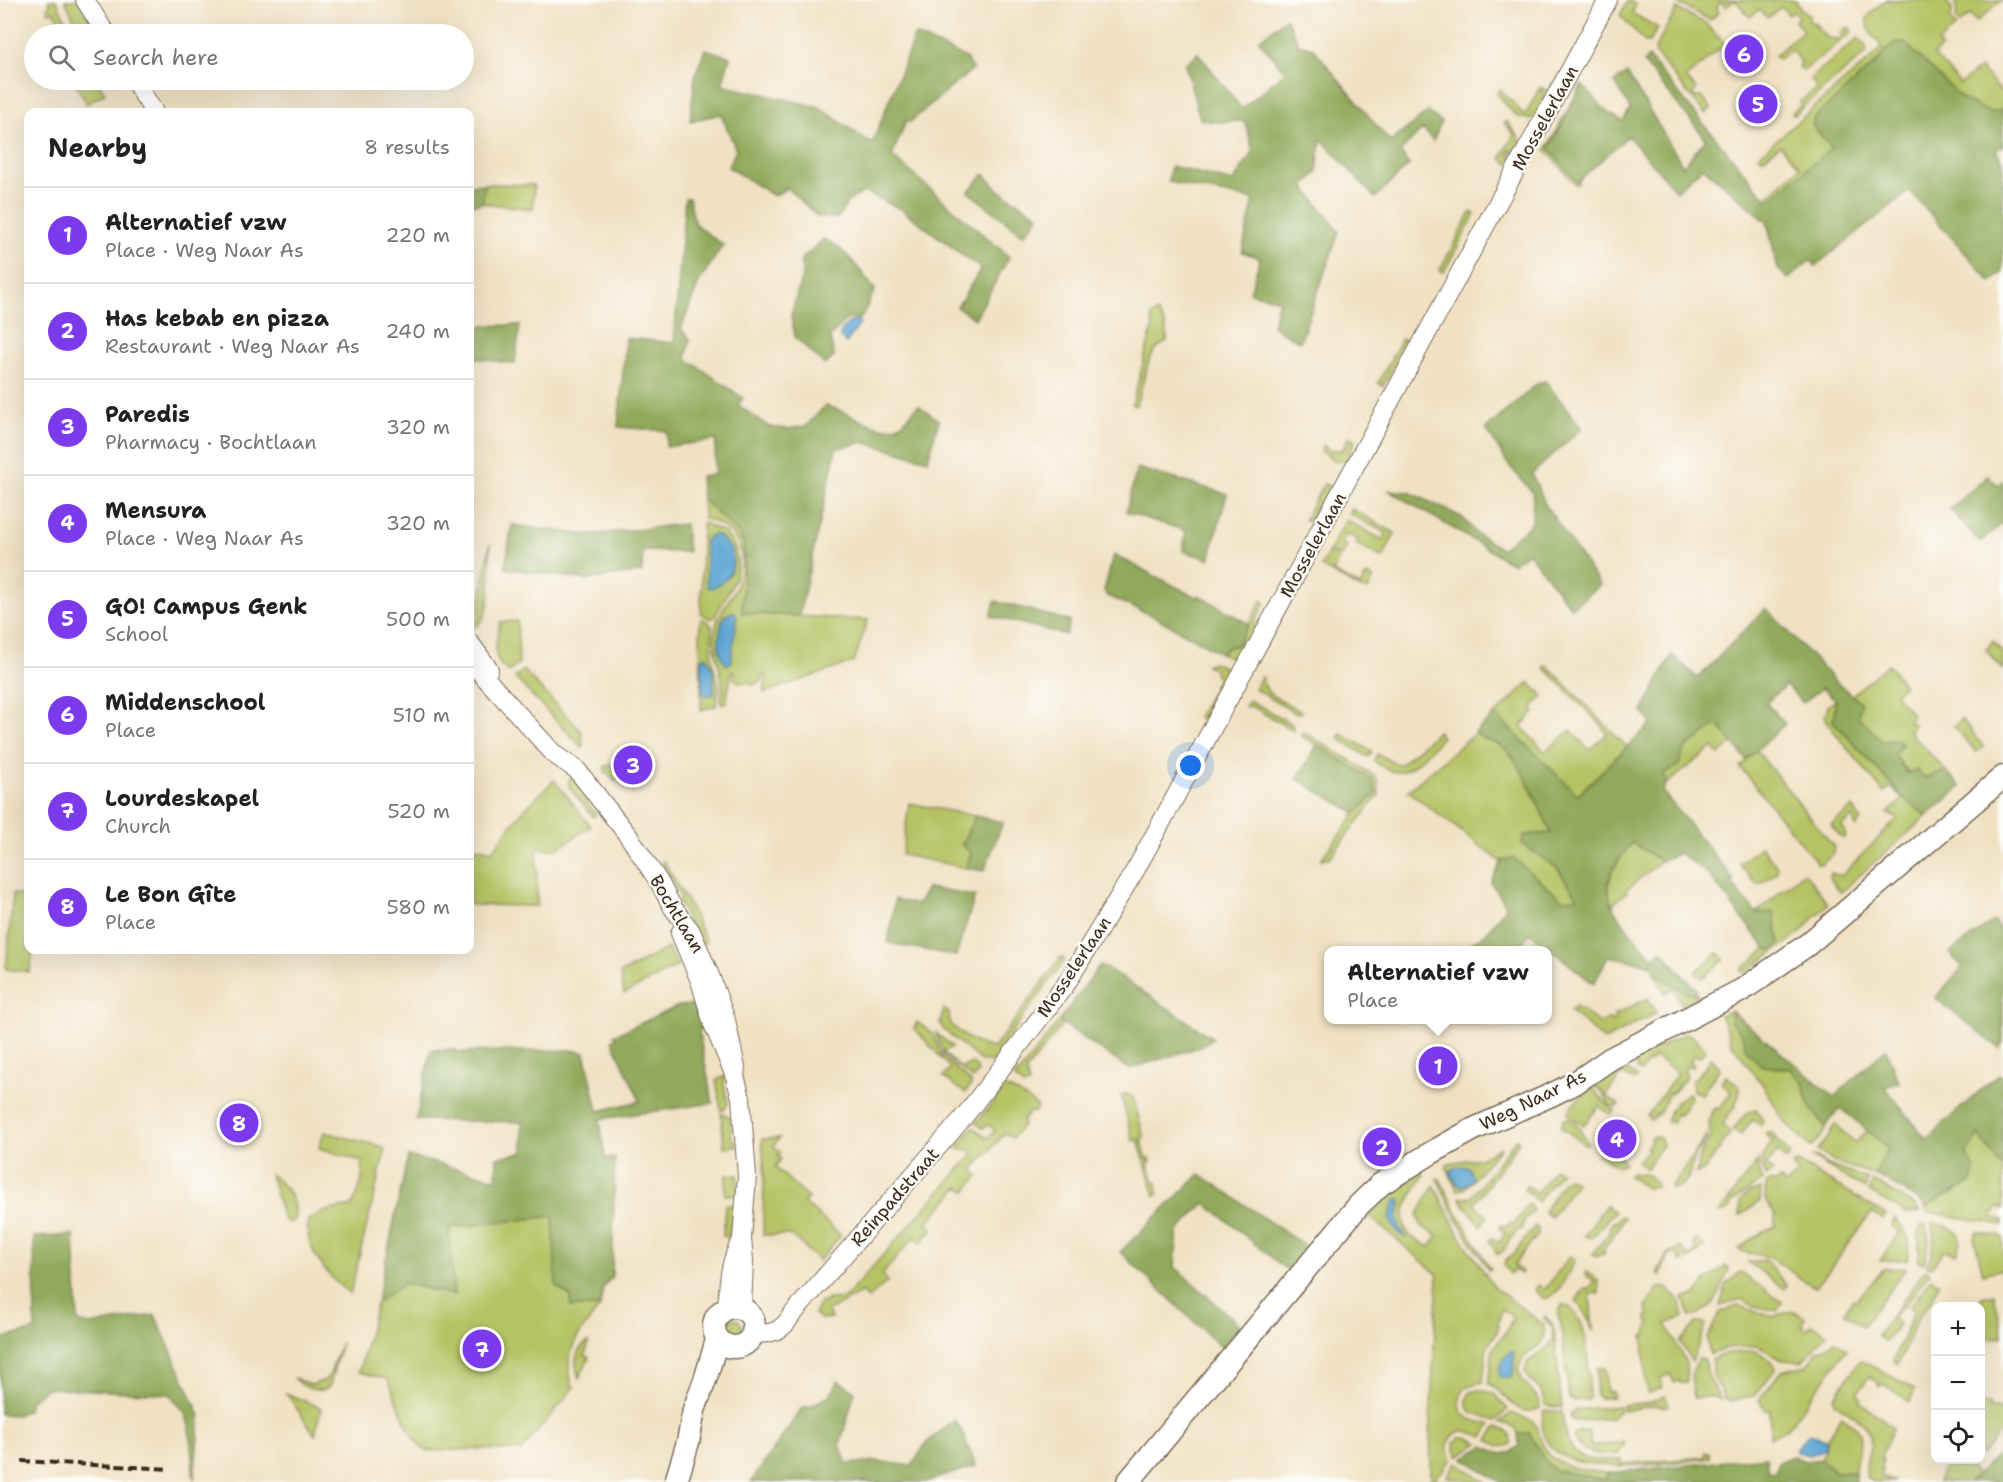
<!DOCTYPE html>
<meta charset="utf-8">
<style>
body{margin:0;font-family:"Shantell Sans",sans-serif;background:#f6f6f6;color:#202124}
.controls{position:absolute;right:18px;bottom:18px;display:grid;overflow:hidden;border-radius:12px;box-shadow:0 6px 24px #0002}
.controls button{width:54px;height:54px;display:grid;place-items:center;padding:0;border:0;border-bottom:2px solid #e0e0e0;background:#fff;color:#202124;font:30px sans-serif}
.you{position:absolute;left:1191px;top:766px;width:21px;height:21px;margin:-15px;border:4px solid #fff;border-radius:50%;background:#1a73e8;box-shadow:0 0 0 9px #1a73e833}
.badge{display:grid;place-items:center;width:39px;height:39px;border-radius:50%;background:#7c3aed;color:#fff;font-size:20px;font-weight:700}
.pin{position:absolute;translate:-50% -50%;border:3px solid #fff;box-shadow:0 2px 6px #0006}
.popup{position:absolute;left:1324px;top:946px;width:228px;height:78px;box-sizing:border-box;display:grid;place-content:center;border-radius:12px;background:#fff;filter:drop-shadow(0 2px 4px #0005);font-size:20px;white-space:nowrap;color:#757577}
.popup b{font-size:22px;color:#202124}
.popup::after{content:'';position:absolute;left:50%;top:100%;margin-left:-12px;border:12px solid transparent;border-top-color:#fff}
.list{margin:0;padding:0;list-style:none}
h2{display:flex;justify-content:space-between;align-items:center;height:78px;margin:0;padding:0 24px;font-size:26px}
h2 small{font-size:20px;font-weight:400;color:#757577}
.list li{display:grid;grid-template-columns:39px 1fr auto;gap:18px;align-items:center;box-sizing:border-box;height:96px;padding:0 24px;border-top:2px solid #e0e0e0}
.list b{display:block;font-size:22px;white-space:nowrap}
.list p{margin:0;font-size:20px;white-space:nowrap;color:#757577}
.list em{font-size:20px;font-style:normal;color:#757577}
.icon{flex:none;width:33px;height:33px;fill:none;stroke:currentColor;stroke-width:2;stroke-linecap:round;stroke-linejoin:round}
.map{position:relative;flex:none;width:2003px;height:1482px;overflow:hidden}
.search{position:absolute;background:#fff;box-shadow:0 6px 24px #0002;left:24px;top:24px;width:450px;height:66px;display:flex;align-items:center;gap:15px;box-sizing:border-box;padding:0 21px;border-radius:33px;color:#757577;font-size:22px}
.panel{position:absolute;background:#fff;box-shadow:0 6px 24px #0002;left:24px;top:108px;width:450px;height:846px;border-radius:12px}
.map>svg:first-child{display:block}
</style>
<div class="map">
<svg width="2003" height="1482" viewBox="0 0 2003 1482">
<rect width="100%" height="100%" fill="#fdfcf7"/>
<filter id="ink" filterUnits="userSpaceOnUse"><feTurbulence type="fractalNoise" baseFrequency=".0167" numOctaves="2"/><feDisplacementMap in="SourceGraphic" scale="12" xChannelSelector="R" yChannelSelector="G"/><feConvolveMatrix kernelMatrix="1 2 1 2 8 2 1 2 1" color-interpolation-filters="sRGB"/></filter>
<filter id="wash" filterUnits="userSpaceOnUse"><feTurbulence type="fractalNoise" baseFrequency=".008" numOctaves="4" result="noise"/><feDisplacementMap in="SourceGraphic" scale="24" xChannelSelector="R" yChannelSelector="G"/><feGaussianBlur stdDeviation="1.35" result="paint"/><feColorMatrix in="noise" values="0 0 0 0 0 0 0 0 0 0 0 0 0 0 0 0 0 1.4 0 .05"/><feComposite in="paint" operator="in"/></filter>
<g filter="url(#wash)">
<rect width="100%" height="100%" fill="#f0e1c3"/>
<path fill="#b5c365" stroke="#787642" stroke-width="1.5" d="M48 0H56L72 34H68L53 11 49 12 47 7 50 5Z
M65 0H79L98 34H81Z
M1628 0 1636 5 1632 13 1658 28 1649 42H1645L1620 15Z
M1677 0H1735L1726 7 1724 4 1719 3 1717 8 1719 12 1710 20 1679 4Z
M1735 0H1793L1797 1V5L1800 6V9L1804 10V13H1808L1810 22 1815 23V26H1818V30H1822V34H1826V38L1841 39 1842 32 1848 27 1852 32 1803 71 1799 66 1802 63 1791 50 1779 59 1775 55 1803 31 1795 21 1798 18 1796 13 1793 12 1789 15 1781 7 1768 18 1760 9 1750 17Z
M1886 0H1945L1952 8 1951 21 1956 27 1938 43 1941 48 1934 55 1960 84 1980 68 2003 94V109L1991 114 1962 99 1905 43C1892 43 1885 51 1878 61L1812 125 1832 148 1768 201 1765 198 1800 167 1780 145 1763 159 1759 155 1881 50C1881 43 1879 42 1874 37 1858 18 1870 14 1886 0Z
M1952 0H2002L1977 22 1970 15 1959 24 1956 19 1957 5Z
M1677 9 1705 23 1725 44 1686 78 1696 89 1693 95 1697 98 1701 96 1711 109 1705 114 1655 53 1656 46Z
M1858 38 1867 48 1866 53 1794 115 1792 113 1801 105 1799 103 1817 87 1810 79Z
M73 80H97L105 93 87 104Z
M1581 85 1583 86 1549 148 1579 183 1575 184 1546 150Z
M1540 87 1547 90V92L1542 90 1541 92 1545 95 1533 118C1516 123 1506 104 1497 93L1500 89 1524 115 1527 112Z
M1507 121 1521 141 1514 153 1510 150 1508 153 1513 156 1508 164 1501 158 1514 134 1504 123Z
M485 184 534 185 533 209 482 203Z
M1471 212 1475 214 1444 272 1440 270Z
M1157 312C1164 322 1168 328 1167 341L1155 350 1149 360 1136 406 1132 404 1153 326 1151 316Z
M1402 339 1407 341 1383 386 1378 383Z
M1349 437 1355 440 1347 461C1335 464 1329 457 1321 450L1323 445 1329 450H1342Z
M1324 484 1333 488 1317 507 1309 522 1304 520Z
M702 499 737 532 744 544 742 613 868 620 854 662 764 693 766 675H763L761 682 753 685 749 682 740 683 734 679 735 672 732 671 726 702 721 704C720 696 724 688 722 681 719 662 710 641 717 622 721 609 732 598 737 585 750 550 736 528 703 518Z
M1352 509 1395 533 1383 558 1356 544 1358 540 1347 534 1342 543 1347 546 1341 557 1329 551 1346 520 1383 540 1386 533 1349 514Z
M704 523 725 533 734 545 738 563 735 579 715 617 711 619 701 614 702 524Z
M490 543C489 563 496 619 474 627L477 623Z
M1328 553 1339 559 1333 572 1360 586 1367 575 1374 578 1368 590 1361 589 1321 567Z
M1262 600 1265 603 1256 620 1251 640 1246 648 1241 646 1239 649 1244 652 1242 657 1231 658 1222 654 1226 648 1237 645Z
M702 619 709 622 712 627V659L719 686 716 706 701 710 700 621Z
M517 621 519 663 509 672C488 658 497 643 500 622Z
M1993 641 2003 653V670L1986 650Z
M1213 662 1222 666 1230 677 1224 690 1212 701 1202 720 1198 717 1218 679 1213 668 1206 665Z
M1888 664 1904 685 1895 694 1913 715 1908 721 1914 725 1909 731 1946 771C1916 781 1912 780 1894 754L1902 744 1895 740 1882 742 1857 715 1861 703 1852 695Z
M1547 665 1627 747 1577 795 1495 715 1529 682 1543 696 1532 708 1535 712 1521 726 1545 752 1571 730 1589 750 1607 734 1601 725 1544 667Z
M523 670 582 732 583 748 515 678Z
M1261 677 1263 678V683L1269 693 1302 712 1295 713 1255 689Z
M1249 700 1292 724 1294 731 1251 706 1245 707Z
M1836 700 1833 721 1905 799 1927 816 1841 892 1829 878 1830 873 1841 876 1898 818 1888 813 1903 799 1891 787 1884 793 1827 723 1825 716 1828 706Z
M1962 719 1983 746 1976 752 1954 726Z
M1718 724 1733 743 1719 755 1713 747 1668 783 1662 774 1678 766 1684 749Z
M1438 731 1442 737C1430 749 1411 777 1391 771 1385 770 1380 765 1374 761L1377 754 1397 764H1401Z
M1304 732 1374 775 1378 780 1379 795 1330 857 1321 859 1356 813 1376 793 1372 779 1300 735Z
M1475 733C1484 740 1495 742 1504 748 1519 758 1543 815 1551 833L1522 844 1557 868 1579 899H1562L1513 858 1500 861 1408 791Z
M1341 734 1372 751 1368 757 1338 738Z
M1756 750 1834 847 1833 854 1822 864H1818L1740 767Z
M619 762 632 781H614L605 771V766Z
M572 777 587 794V803L596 814 593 817 569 787V780Z
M554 780 591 826 557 849H537V906L470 905V846L492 851 521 813Z
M909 803 975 816 962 844 971 853 966 868 902 855Z
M1853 807 1861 820 1856 827 1852 817 1842 826 1846 836 1843 839 1831 825Z
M1632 842 1661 861 1626 890 1627 892 1611 906C1604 875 1615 866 1632 842Z
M1761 846 1777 867 1776 873 1760 884H1757L1739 864Z
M664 861 692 910 706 942 700 944 678 902 680 896 661 863Z
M1803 873 1807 875 1828 904 1799 934 1746 972H1742L1741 970 1766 949 1773 950 1756 913Z
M13 894 28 896V950H33L30 972 6 969Z
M668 948 678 966 624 994 620 974Z
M1718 953 1724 960 1702 978 1695 972Z
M1061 957 1065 960 1006 1040 993 1063 981 1061 943 1029 940 1022 944 1009 949 1013 950 1024C964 1036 975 1045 994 1048Z
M1655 975 1680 989 1699 996 1682 1005 1674 989 1665 993Z
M1648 998 1656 1013 1604 1040 1570 1011 1576 1006 1599 1023 1608 1019 1610 1021 1615 1019 1614 1015Z
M1731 1011 1730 1021 1741 1032 1745 1040 1774 1068 1790 1069 1804 1084C1804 1103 1814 1113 1826 1127L1822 1136 1811 1147 1783 1120 1765 1088 1732 1044 1720 1015Z
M1059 1021 1063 1024 1026 1071 1029 1085 1023 1086 1014 1077 1020 1072Z
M917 1022 933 1034 942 1056 971 1082V1085L965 1093 943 1077 950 1068 914 1028Z
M936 1033 953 1047 944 1051 946 1055 961 1068 972 1063 977 1068 978 1072 973 1079 944 1055Z
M1687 1033 1696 1039 1706 1050 1699 1057 1695 1055 1690 1062 1694 1065 1692 1068 1688 1065 1684 1072 1687 1074 1684 1081 1681 1082 1676 1090 1668 1095 1659 1114 1656 1113V1116L1651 1120 1647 1116 1678 1073 1655 1057 1651 1062 1649 1061 1641 1072 1637 1070V1066L1633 1065V1060Z
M1711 1057 1720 1068 1702 1094 1693 1091 1692 1081 1705 1068Z
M1622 1066 1637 1077 1634 1081 1622 1074 1606 1095 1619 1105 1617 1107 1609 1105 1602 1091 1593 1085 1601 1077Z
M1726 1075 1740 1088 1739 1096 1735 1104 1736 1105 1722 1125 1731 1132 1704 1171 1696 1174 1701 1153 1711 1137C1708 1126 1708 1116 1715 1107L1719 1109 1731 1093 1721 1082Z
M726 1076 724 1084 728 1104 724 1110H721L716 1080Z
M1591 1087C1601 1095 1603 1104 1615 1110L1611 1115 1599 1106 1584 1125 1568 1113 1573 1104Z
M1005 1088 1018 1093 1038 1107 1034 1113 1031 1111 1022 1121 1024 1124 1012 1138 1005 1133 973 1170 979 1176 966 1191 959 1187 927 1223 933 1229 921 1243 914 1237 882 1275 888 1281 868 1299 863 1292 828 1311 831 1318 820 1319 814 1314 820 1302H826L827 1299 845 1298 972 1155 971 1150 958 1149 961 1146 959 1144 973 1127 988 1138 995 1131 988 1124 983 1128 976 1123Z
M1688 1093 1691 1098 1680 1115 1676 1113 1672 1123 1667 1122C1667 1109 1678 1100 1688 1093Z
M1126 1094 1133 1097 1144 1137 1141 1139 1147 1159 1150 1158 1151 1162 1148 1163 1154 1182H1157L1158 1193 1155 1196 1138 1140 1133 1141 1121 1095Z
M1756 1109 1763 1121 1760 1125 1752 1120 1741 1135 1733 1130 1746 1113Z
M721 1113 730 1117 732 1138 736 1142 737 1146 724 1147Z
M1568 1118 1575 1121 1588 1144H1585L1561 1127 1564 1119Z
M1835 1124 1855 1143 1867 1130 1888 1148 1875 1175 1838 1163 1817 1151 1828 1138Z
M324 1132 383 1147 385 1151 350 1294C329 1278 303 1248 308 1220 323 1210 335 1209 352 1206 358 1192 366 1177 361 1161L319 1148Z
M1767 1132H1771L1790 1154 1789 1157 1785 1159 1778 1152 1766 1165 1773 1171 1766 1177C1755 1161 1764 1154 1773 1140L1765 1135Z
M1707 1135V1139C1704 1144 1699 1149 1696 1155 1687 1172 1694 1181 1673 1189L1670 1187 1682 1172Z
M1979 1135 2003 1169V1209L1998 1207 1992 1217 2003 1220V1225L1928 1212 1926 1208 1937 1198 1955 1193 1975 1170 1966 1154Z
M1651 1137H1658L1663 1145 1646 1169 1637 1161 1648 1150 1646 1147 1649 1145Z
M780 1138 773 1146 781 1153 778 1156 781 1159 775 1167 808 1198 804 1203 841 1235 819 1261 791 1235H763L764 1168 762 1139Z
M1516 1139 1519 1142 1474 1204 1488 1216 1480 1226C1475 1215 1466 1208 1460 1198L1472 1196Z
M1601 1144 1613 1151 1625 1163 1617 1167 1598 1154 1597 1146Z
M1501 1147 1465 1189 1457 1190 1446 1166 1448 1163 1480 1158Z
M1814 1156 1828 1165 1868 1179 1865 1189 1812 1157Z
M1758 1160V1171L1763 1180 1732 1202 1729 1210 1719 1213Z
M1798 1162 1886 1215 1883 1219 1872 1212 1816 1287C1797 1280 1782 1260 1762 1255 1752 1252 1749 1256 1739 1249L1752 1238 1775 1226V1214L1765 1200 1766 1184 1772 1181 1774 1183 1780 1179 1786 1185 1798 1173 1792 1166Z
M1555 1168 1561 1172 1542 1195 1539 1202 1534 1199 1533 1196 1524 1189 1527 1185 1537 1192Z
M1422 1172 1424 1175C1414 1192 1394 1216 1409 1234 1414 1240 1423 1243 1430 1247L1438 1236C1428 1229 1418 1228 1418 1214L1434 1185 1457 1231 1494 1287 1544 1325C1547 1346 1537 1344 1525 1356 1522 1360 1520 1365 1518 1369L1522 1381 1539 1399 1540 1408C1517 1421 1506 1392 1488 1383L1493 1348 1505 1333 1513 1317 1501 1309 1497 1332 1487 1346 1483 1382C1478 1383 1472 1384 1468 1386 1458 1393 1457 1409 1467 1417 1473 1421 1484 1423 1491 1425L1483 1437C1465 1430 1455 1425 1447 1447L1452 1459 1446 1465 1442 1472 1437 1474 1436 1482H1431L1430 1423 1438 1275 1368 1215 1398 1186Z
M1631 1173 1648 1175 1656 1183V1187L1646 1188 1629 1176Z
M270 1174C288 1188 294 1195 295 1219L289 1223 283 1219Z
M726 1175H738V1195H725Z
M1437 1178 1440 1179 1456 1211 1491 1269 1489 1270 1454 1215Z
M1569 1178 1576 1183 1551 1217 1544 1212 1563 1181Z
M1873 1181 1913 1204 1921 1212 1906 1213 1869 1192Z
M1761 1189 1760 1201 1740 1216V1201L1749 1193Z
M725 1205H738L733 1212 729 1237 723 1236Z
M1527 1205H1530L1533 1212 1523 1221 1522 1228 1515 1233 1502 1252 1497 1255 1490 1241 1491 1238 1499 1243 1505 1233 1499 1228 1502 1225 1506 1227 1510 1222 1514 1225Z
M1606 1205 1615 1212 1609 1217 1592 1238 1584 1236Z
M553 1216 556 1286 571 1297V1307H600C580 1333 562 1349 572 1385L575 1387 521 1451 481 1449 427 1451C410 1444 396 1397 388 1379L359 1372 377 1301 405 1283 437 1292 448 1228Z
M1621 1216 1625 1218 1603 1251 1605 1253 1596 1257 1592 1254 1610 1232 1609 1228 1613 1222 1617 1221Z
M1895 1219C1908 1231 1911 1243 1907 1260L1880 1261 1900 1233 1891 1225Z
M1931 1223C1952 1226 1967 1231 1956 1254L1944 1250 1932 1267 1927 1265C1934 1250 1936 1239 1931 1223Z
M1926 1224 1929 1241 1924 1263 1918 1261C1922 1248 1916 1237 1920 1227Z
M1535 1226 1538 1229V1234L1514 1265 1522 1272 1521 1274 1514 1269 1510 1274 1504 1265 1508 1258 1513 1255Z
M1977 1232 2003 1237V1269L1983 1274 1974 1237Z
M1695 1239 1705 1246 1690 1259 1680 1262 1677 1253 1669 1254 1660 1276 1658 1272 1668 1253 1681 1247 1689 1257 1697 1251 1694 1246Z
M1570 1256 1575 1260C1567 1274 1560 1296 1544 1299L1534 1290 1538 1285 1545 1289Z
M1765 1260 1787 1286 1785 1289 1748 1262Z
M1726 1266 1729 1269C1718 1296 1719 1306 1691 1317L1683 1298 1696 1295 1706 1281Z
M1906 1268 1863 1326 1844 1312 1853 1299 1856 1301 1883 1269Z
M1926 1269 1930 1272 1905 1306 1903 1305 1893 1318 1899 1324 1885 1341 1877 1336Z
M1586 1272 1598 1280 1599 1293 1590 1294 1593 1331 1589 1320 1576 1300 1585 1288 1588 1290 1594 1281 1585 1275Z
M1740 1272 1782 1302 1777 1311 1754 1306 1741 1299 1720 1306 1726 1285Z
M1931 1278 1939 1283 1932 1300 1918 1317 1898 1364 1893 1361 1914 1311 1909 1308Z
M1658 1288H1666L1679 1299 1684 1317 1666 1324 1686 1363 1687 1383H1680L1679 1380 1674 1383 1670 1374 1659 1379 1663 1387 1647 1394 1643 1336 1645 1337 1649 1322 1647 1321 1648 1312 1646 1307Z
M1994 1294 2003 1336 1996 1338H1981L1980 1306H1978L1982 1297Z
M1563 1304C1592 1313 1588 1372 1589 1397L1587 1399 1574 1401 1569 1399 1561 1324C1557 1315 1557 1312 1563 1304Z
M1738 1306 1773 1317 1793 1310 1805 1318 1801 1325 1808 1329 1812 1324 1827 1334 1802 1361 1782 1360 1758 1346 1726 1348 1710 1355 1707 1338 1720 1312Z
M1545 1316 1551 1322 1554 1331 1562 1408 1545 1405C1546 1388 1531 1386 1525 1372L1528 1362 1548 1347 1553 1340V1329L1544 1318Z
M722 1328a10 10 0 1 1 20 0a10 10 0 1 1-20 0Z
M1696 1323 1706 1324 1692 1362 1680 1342Z
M1835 1341 1847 1349 1788 1428 1770 1438V1410H1766L1759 1400 1781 1371 1807 1365 1817 1351 1826 1348Z
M341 1342 330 1385C320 1396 302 1387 294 1378L311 1385 325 1380 330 1374Z
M589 1342 585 1355 589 1358 579 1378C574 1364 574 1348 589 1342Z
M1757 1351 1771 1361 1776 1368 1756 1395 1730 1401 1724 1398 1713 1375 1712 1360 1726 1353Z
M1698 1359H1704L1709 1378 1720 1399 1712 1396 1694 1399 1691 1375Z
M1860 1360 1915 1389 1910 1402 1883 1384 1879 1387 1878 1386 1879 1383 1869 1376 1857 1394 1861 1398 1859 1401 1884 1420V1422L1893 1428 1880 1458 1883 1460 1880 1469 1883 1471 1881 1476 1895 1482H1873L1867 1479C1865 1468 1866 1462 1869 1452 1877 1426 1853 1415 1835 1403L1834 1398Z
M1597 1368H1605L1607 1392 1612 1391 1614 1397 1599 1398 1596 1395Z
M1478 1390 1493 1393 1508 1409 1496 1421 1471 1412 1467 1405V1397L1471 1392Z
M286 1393 321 1408 315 1435Z
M1665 1396 1669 1405 1665 1407 1656 1405 1623 1411V1405L1651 1402Z
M1981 1403 1989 1404 1990 1409 2000 1408V1412H2003V1429L1981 1456V1441L1983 1430 1981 1429Z
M1620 1406V1411L1611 1418 1575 1421 1571 1419V1413L1574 1410Z
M1544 1410 1562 1412C1567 1457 1578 1463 1622 1460V1464L1705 1457V1452H1709L1710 1458C1673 1462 1560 1482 1545 1437 1542 1427 1541 1421 1544 1410Z
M1511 1413 1533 1421C1538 1429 1539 1439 1544 1447 1554 1468 1588 1471 1608 1473L1605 1480 1556 1470 1546 1462 1529 1433 1518 1434 1515 1427 1500 1422Z
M1841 1416C1875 1437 1855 1443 1855 1472H1835L1821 1459 1826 1447 1827 1439Z
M1497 1427C1506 1431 1511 1432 1511 1444 1502 1450 1496 1444 1488 1440Z
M1589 1431 1591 1446 1624 1442V1446L1618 1454C1600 1456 1582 1455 1573 1437L1577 1432Z
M1460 1437H1467L1479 1443 1458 1456 1455 1451 1454 1443Z
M1456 1462 1484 1481 1486 1482H1472L1447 1477Z
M1957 1467 1972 1469 1976 1475 1968 1482H1938L1944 1468Z"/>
<path fill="#90a95a" stroke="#666a3c" stroke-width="1.5" d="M1286 18 1299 44 1313 48 1390 142 1428 112 1441 122 1433 141 1423 129 1400 152 1409 165 1375 198 1321 139 1317 173 1304 186 1339 232 1300 342 1272 326 1279 300 1250 293 1260 258 1242 252 1254 200 1168 182 1171 166 1233 182 1253 152 1247 127 1243 121 1217 122 1200 119 1185 64 1198 53 1242 109 1285 72 1259 40Z
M915 35 966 58 973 69 910 122 906 121 892 156 1009 257 975 319 957 307 981 269 901 209 864 192 848 201 838 218 818 217 787 188 774 196 728 167 736 150 721 114 690 121 695 76 705 49 730 57 722 85 819 107 872 144Z
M1896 43H1905L1962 99 1991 113 2003 109V145L1996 151 2003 160V272L1991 282 1910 191 1815 266 1811 260 1788 279 1778 269 1767 222 1703 167 1676 191 1628 136 1577 182 1549 148 1583 86 1608 113 1623 121 1630 109 1615 82 1627 73 1683 166 1706 139 1644 63 1648 57 1768 201 1832 148 1812 125 1814 118 1878 61 1885 51Z
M984 174 999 190 1039 216 1024 235 968 192Z
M485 184 482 203 470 205V185Z
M685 198H689L695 224 723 245 699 282 681 329 690 339 686 358 743 398 738 405 769 427 788 429 806 426 825 406C848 409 881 439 902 423 908 418 913 411 918 405L939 420 928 460 863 442 836 449 799 616 742 613 744 544 737 532 702 499 700 476 714 475 716 440 666 447 667 431 618 427 626 338 674 343Z
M823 239C842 244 864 275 875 290L861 318 845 320 830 337 834 357 825 365 795 337 791 316 803 272 800 261Z
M520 325 515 364 470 357V326Z
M1545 381 1582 428 1532 474 1546 506 1600 585 1571 608 1528 552 1513 564 1388 490 1409 492 1462 517 1477 534 1501 549 1532 523 1533 493 1508 464 1486 429 1537 384Z
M1137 468 1227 494 1209 559 1183 551 1186 531 1126 512Z
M1988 476 1998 485 2003 481V523L1980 542 1950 509Z
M685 524 688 552 643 551 642 572 586 580 505 568 512 525 589 535Z
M1114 555 1198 598 1199 595 1249 624 1236 645 1226 648 1222 654 1155 617 1107 596 1104 590Z
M995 601 1070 621 1066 635 991 616Z
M1766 608 1832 678 1861 703 1858 716 1882 741 1895 740 1902 744 1894 754 1907 773 1917 770 1924 778 1946 771 1961 787 1927 816 1905 799 1833 721 1836 700 1822 688 1803 703 1786 685 1766 703 1785 724 1746 760 1718 724 1684 749 1678 766 1663 774 1667 783 1662 791 1734 880 1732 884 1756 913 1774 912 1780 944 1773 950 1766 949 1709 875 1679 853 1661 861 1632 842C1626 851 1618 859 1613 869 1595 902 1632 932 1651 956L1654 957 1662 950 1685 978 1697 989 1695 995 1680 989 1655 975 1653 965 1608 956 1594 984 1530 933 1516 950H1468V946L1485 934 1507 906 1491 883 1501 863 1500 861 1513 858 1562 899 1578 898 1557 868 1522 844 1524 835 1551 833C1542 813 1520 760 1505 749 1496 742 1484 740 1475 733L1495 714 1578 795 1652 723 1642 712 1672 655 1698 678Z
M1317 745 1372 779 1376 793 1356 813 1297 779Z
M975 816 1003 822 984 871 966 868 971 853 962 845Z
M927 888 975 896 956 956 888 943 895 899 917 905Z
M1994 921 2003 932V1042L1999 1048 1935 998 1963 967 1949 953Z
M1100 965 1110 970 1213 1038 1199 1047 1129 1069 1059 1021Z
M690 1005 696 1009 701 1027 699 1034 713 1103 600 1119 605 1158H615L612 1277 603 1288 600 1307H571V1297L556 1286 553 1216 449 1228 454 1295 405 1283 379 1301H377L408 1156 496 1179 497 1157 523 1153 522 1122 416 1120 431 1050 454 1049 458 1052 571 1050 585 1053 598 1111 640 1101 612 1040 617 1038 614 1035 679 1006Z
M1731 1011 1834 1097 1886 1049 1899 1082 1885 1087 1926 1139 1999 1074 2003 1077V1169L1979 1135 1966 1154 1975 1170 1972 1182C1955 1193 1940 1195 1926 1208L1916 1198 1875 1175 1888 1148 1841 1108 1829 1120 1826 1127C1814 1113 1804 1103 1804 1084L1790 1069 1762 1066 1745 1049C1745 1035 1739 1030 1730 1021Z
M1200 1174 1308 1248 1288 1271 1205 1203 1178 1231 1175 1267 1241 1326 1222 1348 1120 1252Z
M74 1235 78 1322 89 1325 155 1315 200 1416 194 1480 189 1426 184 1411 169 1394 48 1388 31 1400 27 1410 17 1415 0 1414V1339L35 1330 34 1237Z
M838 1381 855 1391 840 1445 847 1464 876 1461 912 1466 926 1443 955 1420 962 1431 976 1466 926 1482H751L802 1408 811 1406 830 1395Z
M1529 1433 1546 1462 1556 1470 1605 1480 1608 1473 1766 1457 1768 1472 1776 1471 1778 1462 1793 1456 1805 1461 1821 1459 1835 1472H1855V1482H1500L1463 1458 1484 1446 1501 1454 1511 1452 1519 1446 1518 1434Z
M2003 1451 2002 1482H1969Z"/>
<path fill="#5ba5d3" stroke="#4b6878" stroke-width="1.5" d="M858 320 860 324 846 343 840 338C840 326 848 323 858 320Z
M715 534C740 548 739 577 712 588L707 587 705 541 708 537Z
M734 612 737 615 731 662 727 665C714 652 719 632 724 616Z
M706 656C714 667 715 679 714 694L705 696 702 692V659Z
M1460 1166 1469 1168 1473 1179 1469 1183 1462 1187 1457 1184 1450 1172 1452 1169Z
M1399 1199 1401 1200C1399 1207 1396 1218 1399 1226 1402 1231 1405 1233 1406 1238 1389 1226 1386 1218 1396 1200Z
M1511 1351 1514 1353 1513 1375 1511 1378H1500C1498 1366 1503 1358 1511 1351Z
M1810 1433 1825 1440V1449L1810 1455 1796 1452V1448Z"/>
</g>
<g filter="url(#ink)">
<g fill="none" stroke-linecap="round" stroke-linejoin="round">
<defs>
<path id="minor" d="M85 0 106 34
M134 80 154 112
M470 643 489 669
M470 661 555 755 577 770 630 838 659 882 673 908 691 931 711 978 726 1020 736 1068 735 1076
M680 933 700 981 713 1024 735 1076 741 1098 747 1176 742 1238 744 1261 742 1309
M727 1308C728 1287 729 1265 739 1245
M753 1334C771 1334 782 1332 791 1316L963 1118 1066 984 1136 869 1608 0"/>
<path id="major" d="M714 1327a20 20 0 1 1 40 0a20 20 0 1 1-40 0Z
M676 1482 688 1442 694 1410 705 1380 717 1340
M1128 1482 1359 1205 1381 1184 1431 1153 1474 1129 1551 1095 1575 1083 1610 1059 1742 990 1807 945 2003 777"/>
</defs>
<use href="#minor" stroke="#7a6a58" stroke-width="20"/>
<use href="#major" stroke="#7a6a58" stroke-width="25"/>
<use href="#minor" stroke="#fff" stroke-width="18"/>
<use href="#major" stroke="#fff" stroke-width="22"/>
<path stroke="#3b2a1e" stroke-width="4" stroke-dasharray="9 4.5" stroke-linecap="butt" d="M22 1461 170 1469"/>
</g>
</g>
<g text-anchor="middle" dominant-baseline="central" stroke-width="5" stroke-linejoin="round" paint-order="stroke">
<g font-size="18" fill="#3b2a1e" stroke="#fdfcf7">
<text transform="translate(1545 118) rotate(-61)">Mosselerlaan</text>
<text transform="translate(1313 545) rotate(-61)">Mosselerlaan</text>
<text transform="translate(677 914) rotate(59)">Bochtlaan</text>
<text transform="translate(1074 967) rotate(-56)">Mosselerlaan</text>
<text transform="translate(1533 1100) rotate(-26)">Weg Naar As</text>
<text transform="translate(895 1197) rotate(-49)">Reinpadstraat</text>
</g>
</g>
</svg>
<div class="controls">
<button>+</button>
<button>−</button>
<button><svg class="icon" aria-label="locate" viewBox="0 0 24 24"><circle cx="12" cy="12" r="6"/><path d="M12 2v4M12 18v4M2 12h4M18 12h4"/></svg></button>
</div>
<div class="you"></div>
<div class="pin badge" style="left:1438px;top:1066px">1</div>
<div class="popup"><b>Alternatief vzw</b>Place</div>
<div class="pin badge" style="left:1382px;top:1147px">2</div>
<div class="pin badge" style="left:633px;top:765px">3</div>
<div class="pin badge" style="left:1617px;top:1139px">4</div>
<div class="pin badge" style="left:1758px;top:104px">5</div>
<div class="pin badge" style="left:1744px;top:54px">6</div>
<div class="pin badge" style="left:482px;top:1349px">7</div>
<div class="pin badge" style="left:239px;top:1123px">8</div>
<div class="search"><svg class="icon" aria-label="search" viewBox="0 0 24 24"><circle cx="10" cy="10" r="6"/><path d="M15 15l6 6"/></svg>Search here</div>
<section class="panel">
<h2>Nearby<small>8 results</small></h2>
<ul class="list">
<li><span class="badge">1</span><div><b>Alternatief vzw</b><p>Place · Weg Naar As</p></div><em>220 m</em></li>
<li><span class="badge">2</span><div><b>Has kebab en pizza</b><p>Restaurant · Weg Naar As</p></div><em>240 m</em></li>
<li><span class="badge">3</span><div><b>Paredis</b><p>Pharmacy · Bochtlaan</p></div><em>320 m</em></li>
<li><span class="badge">4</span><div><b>Mensura</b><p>Place · Weg Naar As</p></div><em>320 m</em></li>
<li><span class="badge">5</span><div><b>GO! Campus Genk</b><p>School</p></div><em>500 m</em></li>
<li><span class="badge">6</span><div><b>Middenschool</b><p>Place</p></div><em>510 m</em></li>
<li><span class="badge">7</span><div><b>Lourdeskapel</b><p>Church</p></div><em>520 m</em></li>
<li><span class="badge">8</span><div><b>Le Bon Gîte</b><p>Place</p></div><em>580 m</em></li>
</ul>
</section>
</div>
